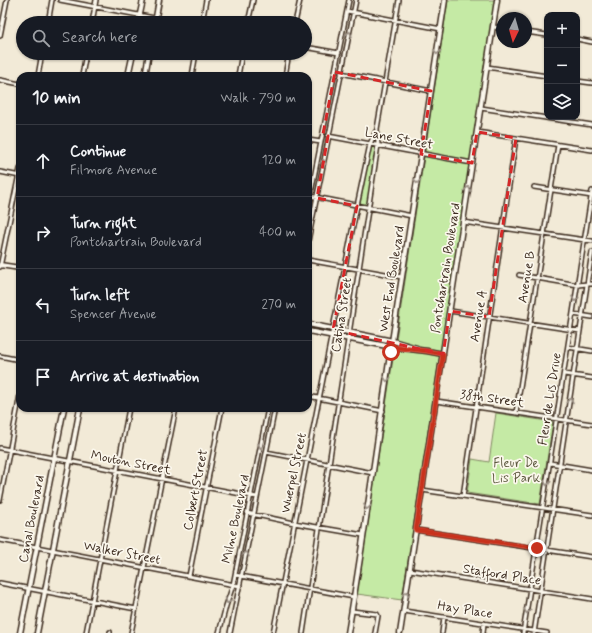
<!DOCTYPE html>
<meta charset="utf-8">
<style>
body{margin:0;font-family:Mynerve,sans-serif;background:#242831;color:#f1f3f6}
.controls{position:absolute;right:12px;top:12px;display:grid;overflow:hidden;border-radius:8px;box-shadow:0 1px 3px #0004}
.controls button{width:36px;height:36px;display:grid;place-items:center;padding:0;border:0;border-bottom:1px solid #363941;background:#171b24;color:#f1f3f6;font:20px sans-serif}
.compass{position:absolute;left:496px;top:12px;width:36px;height:36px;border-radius:50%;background:#171b24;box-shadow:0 1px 3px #0004;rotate:185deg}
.stop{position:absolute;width:12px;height:12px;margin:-9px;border:3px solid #c8321e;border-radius:50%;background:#fff}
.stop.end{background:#c8321e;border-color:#fff;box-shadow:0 1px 4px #0008}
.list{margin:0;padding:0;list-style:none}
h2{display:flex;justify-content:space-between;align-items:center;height:52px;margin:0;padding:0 16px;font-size:17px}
h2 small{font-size:13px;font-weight:400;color:#9ea1a6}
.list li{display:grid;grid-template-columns:26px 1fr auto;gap:12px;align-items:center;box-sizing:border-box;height:72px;padding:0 16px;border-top:1px solid #363941}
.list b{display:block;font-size:15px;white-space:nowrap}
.list p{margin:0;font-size:13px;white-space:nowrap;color:#9ea1a6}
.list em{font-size:13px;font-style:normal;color:#9ea1a6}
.icon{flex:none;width:22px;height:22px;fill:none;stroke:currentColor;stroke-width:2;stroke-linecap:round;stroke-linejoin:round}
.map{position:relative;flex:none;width:592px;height:633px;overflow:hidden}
.search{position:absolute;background:#171b24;box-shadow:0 1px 3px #0004;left:16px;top:16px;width:296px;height:44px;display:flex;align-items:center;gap:10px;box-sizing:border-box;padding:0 14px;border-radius:22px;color:#9ea1a6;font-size:15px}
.panel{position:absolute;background:#171b24;box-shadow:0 1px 3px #0004;left:16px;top:72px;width:296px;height:340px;border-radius:12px}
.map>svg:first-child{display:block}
</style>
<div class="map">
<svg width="592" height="633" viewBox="0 0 592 633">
<rect width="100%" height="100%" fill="#f2ead7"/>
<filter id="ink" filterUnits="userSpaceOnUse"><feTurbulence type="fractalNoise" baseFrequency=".025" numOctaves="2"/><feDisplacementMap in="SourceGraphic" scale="8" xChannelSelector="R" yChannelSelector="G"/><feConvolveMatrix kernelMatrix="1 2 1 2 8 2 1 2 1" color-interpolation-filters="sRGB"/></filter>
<g filter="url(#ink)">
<path fill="#c5eaa5" stroke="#808a62" d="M448 0H495L402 600 357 594Z
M371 147H376L367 205 360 204Z
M496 413 553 422 540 504 467 493 472 459 489 462Z"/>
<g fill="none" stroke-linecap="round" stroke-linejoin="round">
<defs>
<path id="street" d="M60 0 180 23
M347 11 441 29
M48 23 52 0
M92 23 96 0
M202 23 206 0
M248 23 253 0
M295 23 300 0
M493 27 502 28
M526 32 547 35
M0 36 7 0
M577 39 592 42
M305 47 339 53
M487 67 547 76
M341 73 431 91
M38 76 42 53
M82 76 86 53
M192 76 196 53
M238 76 242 53
M285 76 289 53
M0 80 20 84
M577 81 592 83
M481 108 592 125
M477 132 592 150
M328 136 472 163
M308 140 321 142
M0 172 20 176
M534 187 592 196
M310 196 412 216
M308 208 349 0
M463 222 592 241
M308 241 356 0
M308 260 402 277
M0 267 20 169
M519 275 578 285 587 284H592
M450 311 580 331
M573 314 592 317
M568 347 592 351
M0 356 20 360
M564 374 592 378
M308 396 383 411
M436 401 592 424
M516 413 558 145
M0 448 257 497
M266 452 373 473
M550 463 592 470
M422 490 592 515
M463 496 516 138
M0 500 20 395
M247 513 294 523 363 535
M416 530 592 557
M0 540 240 586
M410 570 592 599
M235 575 354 597
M189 576 222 408
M0 583 136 609
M352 611 377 614 378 616 375 633
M404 611 547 633
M86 633 129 408
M110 633V632
M131 633 176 408
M219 633 226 606 233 585 268 408
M230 633 275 408
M273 633 357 206 370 144 376 131
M303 633 378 145 377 129 399 0
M442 633 444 617
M483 633 484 623
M523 633 592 191
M534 633 592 252"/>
<path id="secondary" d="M138 23 143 0
M155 23 159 0
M128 76 133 53
M145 76 149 53
M0 265 20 268
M308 324 393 341 417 348
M308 331 392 347 427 351 443 354
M20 633 64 408
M37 633 80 408
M348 633C368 515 383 395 402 277 416 184 431 92 445 0
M400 633 497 0"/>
</defs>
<use href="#street" stroke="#3b2a1e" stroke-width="6"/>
<use href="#secondary" stroke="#3b2a1e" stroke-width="7"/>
<use href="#street" stroke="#fbf7ec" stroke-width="3"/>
<use href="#secondary" stroke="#fbf7ec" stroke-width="4"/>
</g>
<defs><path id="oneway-chevron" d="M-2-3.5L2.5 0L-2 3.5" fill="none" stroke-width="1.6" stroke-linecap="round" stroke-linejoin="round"/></defs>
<g stroke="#9b9085">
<use href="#oneway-chevron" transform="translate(349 34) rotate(-78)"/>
<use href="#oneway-chevron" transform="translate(437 52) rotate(99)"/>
<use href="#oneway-chevron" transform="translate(323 162) rotate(-79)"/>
<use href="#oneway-chevron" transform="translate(417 181) rotate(98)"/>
<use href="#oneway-chevron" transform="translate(468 189) rotate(-81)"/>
<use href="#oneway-chevron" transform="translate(575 299) rotate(99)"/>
<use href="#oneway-chevron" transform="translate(387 379) rotate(98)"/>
<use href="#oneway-chevron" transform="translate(570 401) rotate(-81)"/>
<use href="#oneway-chevron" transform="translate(261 446) rotate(101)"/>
<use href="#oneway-chevron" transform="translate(547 483) rotate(99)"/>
<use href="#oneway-chevron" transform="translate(367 507) rotate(99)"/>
<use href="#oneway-chevron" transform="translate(246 554) rotate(-79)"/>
<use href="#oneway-chevron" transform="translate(406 594) rotate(-81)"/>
<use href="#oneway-chevron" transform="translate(228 601) rotate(112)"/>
<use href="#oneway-chevron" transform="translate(527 611) rotate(99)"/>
</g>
</g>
<g fill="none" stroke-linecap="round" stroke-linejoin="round" filter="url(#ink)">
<path stroke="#c8321e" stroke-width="5" d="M391 352 392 347 427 351 443 354 416 530 537 548"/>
</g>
<path fill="none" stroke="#d62828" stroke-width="3" stroke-dasharray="8 5" stroke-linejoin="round" d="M335 72 431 91 421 154 472 163 477 132 516 138 489 317 450 311 443 354 333 330 357 206 317 198 328 136 323 134Z"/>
<g text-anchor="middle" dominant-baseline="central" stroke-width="3.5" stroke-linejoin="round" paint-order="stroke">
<g font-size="13" fill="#3b2a1e" stroke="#fbf7ec">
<text transform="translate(399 139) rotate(11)">Lane Street</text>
<text transform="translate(446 268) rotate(-81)">Pontchartrain Boulevard</text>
<text transform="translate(527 277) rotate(-81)">Avenue B</text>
<text transform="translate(392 279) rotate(-81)">West End Boulevard</text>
<text transform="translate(342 315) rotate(-81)">Catina Street</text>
<text transform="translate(479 316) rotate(-81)">Avenue A</text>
<text transform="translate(492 399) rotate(8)">38th Street</text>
<text transform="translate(550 399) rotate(-81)">Fleur de Lis Drive</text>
<text transform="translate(131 463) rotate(11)">Mouton Street</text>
<text transform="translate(294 473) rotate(-78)">Wuerpel Street</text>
<text transform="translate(196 490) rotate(-79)">Colbert Street</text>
<text transform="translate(32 519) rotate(-79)">Canal Boulevard</text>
<text transform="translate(236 519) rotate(-78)">Milne Boulevard</text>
<text transform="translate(122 553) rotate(11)">Walker Street</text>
<text transform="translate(502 575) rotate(9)">Stafford Place</text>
<text transform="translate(465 610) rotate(9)">Hay Place</text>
</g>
<g font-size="13" fill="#5e5a40" stroke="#fbf7ec">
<text x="516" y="463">Fleur De<tspan x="516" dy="15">Lis Park</tspan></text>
</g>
</g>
</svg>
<div class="controls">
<button>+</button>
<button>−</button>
<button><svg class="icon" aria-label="layers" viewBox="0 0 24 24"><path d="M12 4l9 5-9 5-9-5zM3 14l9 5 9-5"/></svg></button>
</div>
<svg class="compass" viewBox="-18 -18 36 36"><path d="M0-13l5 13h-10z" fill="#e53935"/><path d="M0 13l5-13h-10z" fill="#9ea1a6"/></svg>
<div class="stop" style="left:391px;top:352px"></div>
<div class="stop end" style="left:537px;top:548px"></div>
<div class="search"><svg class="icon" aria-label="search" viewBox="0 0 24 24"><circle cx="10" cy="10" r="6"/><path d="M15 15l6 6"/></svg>Search here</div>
<section class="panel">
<h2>10 min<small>Walk · 790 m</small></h2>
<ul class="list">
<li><svg class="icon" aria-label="ahead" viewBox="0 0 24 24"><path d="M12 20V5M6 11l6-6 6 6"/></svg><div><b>Continue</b><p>Filmore Avenue</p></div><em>120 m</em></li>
<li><svg class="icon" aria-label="right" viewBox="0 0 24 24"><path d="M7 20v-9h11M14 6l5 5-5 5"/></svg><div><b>Turn right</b><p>Pontchartrain Boulevard</p></div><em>400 m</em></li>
<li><svg class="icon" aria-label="left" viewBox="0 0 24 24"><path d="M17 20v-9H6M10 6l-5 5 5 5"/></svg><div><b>Turn left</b><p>Spencer Avenue</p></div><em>270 m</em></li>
<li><svg class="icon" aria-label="arrive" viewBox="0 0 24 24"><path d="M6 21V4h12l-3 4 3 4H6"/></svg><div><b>Arrive at destination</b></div></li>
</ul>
</section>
</div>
